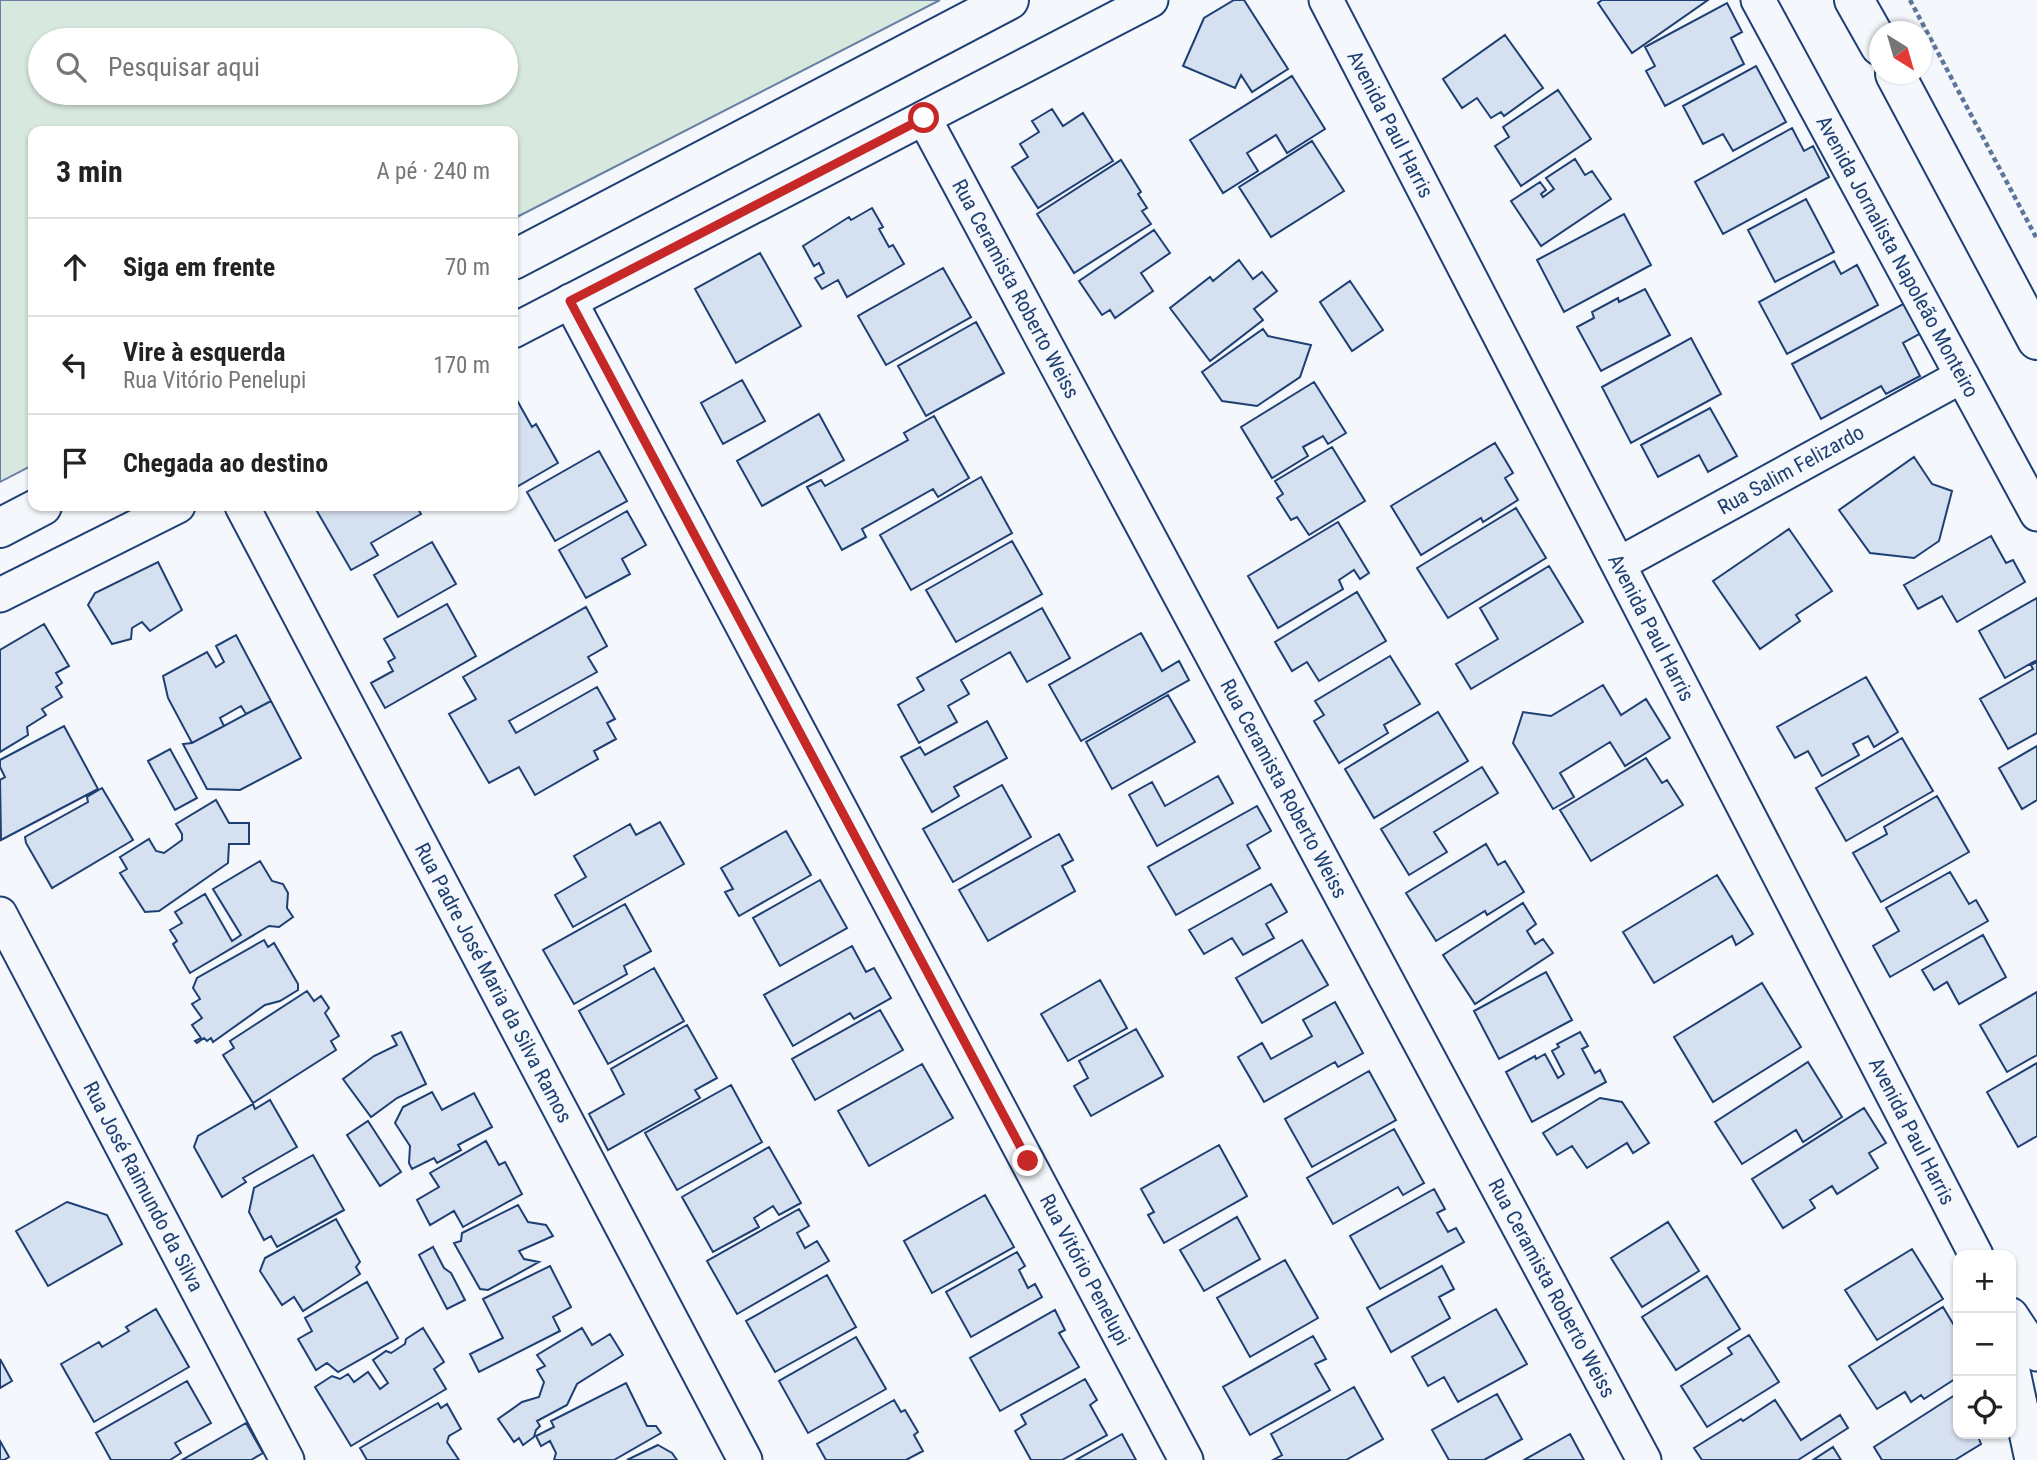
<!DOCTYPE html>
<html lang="pt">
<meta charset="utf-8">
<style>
body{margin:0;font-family:"Roboto Condensed",sans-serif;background:#f2f2f2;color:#222}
.controls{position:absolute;right:21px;bottom:21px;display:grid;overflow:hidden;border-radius:14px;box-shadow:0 2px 5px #0004}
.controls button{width:63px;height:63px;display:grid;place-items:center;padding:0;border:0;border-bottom:2px solid #e0e0e0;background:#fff;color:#222;font:35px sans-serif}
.compass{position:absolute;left:1869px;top:21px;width:63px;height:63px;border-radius:50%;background:#fff;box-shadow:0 2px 5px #0004;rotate:143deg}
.stop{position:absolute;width:21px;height:21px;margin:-16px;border:5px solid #c62828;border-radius:50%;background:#fff}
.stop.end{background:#c62828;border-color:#fff;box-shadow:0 2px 7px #0008}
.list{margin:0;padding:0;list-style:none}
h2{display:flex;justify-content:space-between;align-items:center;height:91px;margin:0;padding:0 28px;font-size:30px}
h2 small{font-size:23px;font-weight:400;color:#767676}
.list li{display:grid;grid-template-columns:46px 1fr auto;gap:21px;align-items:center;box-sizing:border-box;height:98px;padding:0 28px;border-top:2px solid #e0e0e0}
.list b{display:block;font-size:26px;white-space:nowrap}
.list p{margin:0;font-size:23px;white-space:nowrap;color:#767676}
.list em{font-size:23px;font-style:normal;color:#767676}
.icon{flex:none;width:38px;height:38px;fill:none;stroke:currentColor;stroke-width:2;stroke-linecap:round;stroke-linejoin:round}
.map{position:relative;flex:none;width:2037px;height:1460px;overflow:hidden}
.search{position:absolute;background:#fff;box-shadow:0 2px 5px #0004;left:28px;top:28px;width:490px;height:77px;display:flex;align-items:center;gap:18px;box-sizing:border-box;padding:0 24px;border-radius:38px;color:#767676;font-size:26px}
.panel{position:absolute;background:#fff;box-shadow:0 2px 5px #0004;left:28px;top:126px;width:490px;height:385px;border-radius:14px}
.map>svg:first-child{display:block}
</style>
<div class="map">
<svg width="2037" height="1460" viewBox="0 0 2037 1460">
<rect width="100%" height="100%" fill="#f4f7fb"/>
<path fill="#d7e8df" stroke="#687fa3" stroke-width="2" fill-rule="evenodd" d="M0 0H940L513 219V131H33V465L0 482ZM40 40H506V93H40Z"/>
<path fill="#d5e0f0" stroke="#1d3f73" stroke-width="2" d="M1234 0H1244L1288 69 1252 92 1241 75 1235 88 1183 66 1204 18Z
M1602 0H1708L1632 53 1598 3Z
M1727 3 1742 32 1731 38 1744 64 1665 106 1646 71 1655 66 1645 47Z
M1505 35 1543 88 1504 116 1501 112 1491 118 1477 98 1462 108 1443 79Z
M1756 66 1786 122 1733 151 1723 134 1703 144 1683 106Z
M1292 76 1325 129 1287 153 1276 135 1247 153 1258 171 1223 193 1190 140Z
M1558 90 1591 139 1521 186 1495 146 1509 137 1503 127Z
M1052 109 1063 126 1083 113 1113 161 1038 208 1012 167 1028 157 1020 144 1039 132 1032 121Z
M1792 128 1804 151 1813 146 1829 177 1723 234 1695 182Z
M1312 141 1344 191 1271 237 1239 187Z
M1575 159 1585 175 1592 171 1611 199 1541 246 1511 201 1540 182 1546 190 1541 194 1543 197 1554 189 1546 178Z
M1121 160 1141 192 1138 194 1147 208 1142 211 1151 224 1074 273 1037 214Z
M1806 199 1834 252 1775 282 1748 230Z
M872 208 883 227 879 229 889 247 893 245 904 264 847 297 838 280 822 289 815 278 824 273 819 263 814 266 803 246 849 217 851 220Z
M1624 214 1651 265 1564 312 1537 260Z
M1154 230 1170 253 1141 273 1153 291 1115 318 1110 310 1102 315 1079 281Z
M760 253 801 326 736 363 695 289Z
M1239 260 1253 279 1262 272 1277 291 1254 309 1263 320 1210 361 1170 308 1210 277 1213 281Z
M1834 261 1841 274 1857 265 1878 305 1787 354 1759 302Z
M943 268 971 317 886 365 858 316Z
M1350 281 1383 330 1352 351 1320 302Z
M1645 289 1670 335 1601 371 1577 327 1594 318 1592 312 1618 298 1619 302Z
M1905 303 1921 333 1903 343 1920 376 1886 394 1881 386 1821 419 1792 364Z
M976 322 1004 373 926 416 898 366Z
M1263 329 1268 336 1311 345 1300 377 1257 406 1222 401 1202 372Z
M1691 338 1721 394 1631 443 1602 387Z
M742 380 765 421 723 444 701 403Z
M1314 382 1346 433 1328 444 1323 436 1303 447 1308 456 1272 478 1241 427Z
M513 393 532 427 536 424 558 463 513 489Z
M1710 408 1737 456 1708 472 1699 455 1658 477 1641 445Z
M819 414 844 460 762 506 737 461Z
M934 416 969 478 938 497 933 489 862 529 866 537 842 550 807 487 821 480 825 486 908 440 904 433Z
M1495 443 1513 473 1505 478 1518 500 1483 522 1481 518 1421 555 1391 506Z
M1332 447 1365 501 1309 535 1297 517 1291 520 1277 498 1283 494 1275 481Z
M599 451 627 501 555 541 527 492Z
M1914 457 1932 484 1952 491 1939 541 1914 558 1870 553 1839 510Z
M981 477 1012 533 911 590 880 535Z
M314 506H416L421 514 371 543 378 555 351 570Z
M1516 508 1546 558 1448 618 1417 568Z
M627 511 646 545 622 559 630 574 586 598 559 550Z
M1338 522 1369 573 1360 579 1354 570 1339 580 1343 589 1278 628 1248 576Z
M1789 529 1832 591 1796 615 1800 621 1760 649 1713 581Z
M1991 536 2006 563 2013 560 2025 582 1957 622 1942 596 1918 609 1904 585Z
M1012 541 1042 594 956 642 926 590Z
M432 542 456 584 398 617 374 575Z
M158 562 182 610 150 631 142 622 132 628 131 639 112 644 88 605 95 593Z
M1549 566 1583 622 1471 689 1456 664 1498 639 1480 608Z
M1357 592 1386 641 1319 681 1307 662 1292 671 1275 642Z
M2037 598V660L2005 678 1979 631Z
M447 604 476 656 385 708 371 683 393 671 388 662 395 658 384 639Z
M586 607 607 646 588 657 597 672 509 721 516 733 597 687 615 719 607 723 616 739 594 751 598 759 535 795 519 767 489 783 449 714 476 699 463 677Z
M1042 608 1070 658 1027 682 1010 652 961 680 969 694 948 706 957 722 919 743 898 705 924 690 917 678Z
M44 624 69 666 56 673 62 683 56 687 62 697 42 709 46 715 27 727 28 735 0 752V650Z
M1141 633 1162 671 1179 661 1189 680 1081 741 1049 685Z
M236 635 271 701 246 714 241 706 220 718 224 726 192 743 168 698 163 676 207 652 216 667 224 662 216 646Z
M1390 656 1420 704 1384 725 1388 733 1339 763 1314 721 1324 715 1315 701Z
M2037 662V733L2008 749 1980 699 2033 669 2031 665Z
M1866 677 1898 732 1874 747 1868 736 1853 744 1859 755 1822 776 1808 751 1795 758 1777 727Z
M1603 685 1621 715 1646 699 1670 738 1625 766 1610 742 1560 773 1574 797 1553 809 1513 743 1523 712 1551 716Z
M1168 695 1195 742 1112 789 1086 742Z
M271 701 301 758 240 790 207 789 183 744 192 743Z
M1438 712 1468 761 1374 818 1345 769Z
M987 721 1007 758 954 787 959 796 932 812 901 757 920 747 925 755Z
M64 726 98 789 1 840 0 780 5 777 0 767V760Z
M1902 738 1933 791 1846 841 1816 788Z
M2037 746V800L2022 809 1999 768Z
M170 749 197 798 175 810 148 761Z
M1646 758 1662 783 1667 780 1683 805 1591 861 1560 810Z
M1482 767 1498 793 1434 832 1447 852 1409 875 1381 829Z
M1218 776 1233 803 1157 846 1129 795 1152 782 1165 806Z
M1002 785 1031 837 953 882 923 829Z
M102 788 133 840 52 888 26 843 25 837 88 802 87 797Z
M1937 796 1969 852 1881 902 1853 853 1887 834 1884 827Z
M216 800 229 823H249V844H229L228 863 159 911 145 912 120 873 127 869 120 857 149 839 156 851 164 853 182 840V834L176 824Z
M1257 806 1271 831 1247 845 1260 868 1176 915 1148 867Z
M660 822 684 864 573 927 555 895 586 877 574 856 630 824 636 835Z
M786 831 811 875 739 916 725 892 733 889 721 868Z
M1059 834 1073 860 1062 866 1075 891 988 941 959 890Z
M1486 844 1498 865 1505 861 1524 892 1487 915 1485 911 1436 941 1406 893Z
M260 861 272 881 283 884 288 893 287 908 293 917 279 927 269 926 190 973 173 944 177 941 170 930 182 923 175 912 205 894 232 941 241 935 213 889Z
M1950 872 1969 904 1976 900 1988 921 1890 977 1873 946 1899 931 1886 908Z
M1717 875 1753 934 1736 945 1732 936 1654 983 1623 932Z
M820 880 847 928 780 966 753 918Z
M1271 884 1287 912 1266 924 1274 938 1243 955 1232 938 1204 954 1189 930Z
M1523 903 1536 924 1527 931 1535 944 1543 939 1553 953 1475 1004 1443 955Z
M625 904 651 951 624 966 627 974 574 1004 543 950Z
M1983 935 2006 977 1959 1004 1947 982 1934 990 1922 970Z
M264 940 268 947 274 943 298 984V990L280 1001 265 1005 213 1042 211 1038 207 1041 204 1038 197 1043 195 1041 201 1038 192 1025 202 1018 192 1004 200 999 193 988 197 978Z
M1302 940 1328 985 1262 1023 1236 978Z
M852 946 866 972 874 968 891 998 854 1019 850 1013 793 1046 764 995Z
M654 968 684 1021 608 1064 579 1011Z
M1546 972 1572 1020 1499 1059 1474 1011Z
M1100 980 1127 1028 1068 1061 1041 1014Z
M1762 983 1801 1047 1713 1102 1674 1037Z
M307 991 314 1001 321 996 329 1008 325 1013 339 1036 331 1041 336 1050 253 1103 223 1055 234 1048 230 1041Z
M2037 992V1055L2007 1072 1980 1025Z
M1335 1002 1363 1053 1338 1067 1335 1062 1264 1102 1238 1057 1262 1043 1271 1059 1312 1036 1303 1020Z
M880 1010 903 1050 815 1100 792 1059Z
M687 1025 717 1078 695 1090 700 1098 608 1150 589 1114 624 1094 611 1069Z
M1136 1029 1163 1076 1091 1116 1074 1086 1088 1078 1079 1061Z
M401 1032 426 1084 397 1098 371 1117 343 1079 374 1056 397 1045 392 1036Z
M1580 1032 1588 1046 1582 1049 1595 1073 1600 1070 1606 1082 1532 1122 1506 1072 1535 1056 1536 1059 1545 1054 1558 1078 1564 1074 1552 1051 1559 1047 1557 1044Z
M1808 1062 1842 1117 1803 1142 1796 1130 1742 1164 1715 1122Z
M2037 1063V1136L2018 1147 1987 1092Z
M922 1064 953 1118 869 1166 838 1111Z
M1369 1071 1396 1120 1312 1167 1285 1119Z
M731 1085 762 1142 677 1190 645 1133Z
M432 1092 442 1110 474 1093 492 1127 458 1145 461 1150 437 1163 434 1158 412 1169 409 1163 410 1146 395 1123 403 1107Z
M1600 1098 1622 1102 1649 1143 1633 1153 1627 1143 1587 1168 1572 1146 1557 1155 1543 1133Z
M270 1100 297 1147 243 1178 246 1182 222 1197 194 1147 198 1136 253 1104 255 1109Z
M1864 1108 1886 1143 1869 1153 1878 1168 1837 1194 1832 1186 1810 1200 1815 1208 1783 1228 1752 1179Z
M368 1121 401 1172 380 1186 347 1135Z
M1394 1129 1424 1183 1403 1195 1398 1187 1333 1224 1307 1178Z
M486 1141 499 1165 505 1162 522 1194 463 1227 454 1211 430 1225 417 1200 439 1187 430 1173Z
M1219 1145 1247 1196 1164 1243 1148 1215 1154 1212 1141 1189Z
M769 1147 801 1203 779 1215 773 1206 754 1218 759 1227 713 1252 682 1197Z
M313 1155 344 1210 277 1247 271 1236 264 1240 249 1212 254 1188Z
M1434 1189 1445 1209 1437 1213 1448 1232 1456 1228 1464 1242 1380 1289 1350 1236Z
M985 1195 1014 1247 932 1293 904 1241Z
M67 1202 107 1215 122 1244 48 1286 16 1231Z
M518 1205 528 1222 546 1225 553 1236 519 1251 524 1259 539 1262 488 1290 480 1289 454 1243 461 1241 462 1233Z
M799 1209 809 1226 797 1233 805 1248 817 1241 829 1261 737 1314 707 1261Z
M1237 1217 1260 1259 1204 1291 1180 1250Z
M336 1219 360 1262 356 1267 360 1274 303 1311 294 1297 282 1305 260 1271 265 1258Z
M1668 1222 1699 1271 1642 1307 1611 1258Z
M433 1247 444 1268 451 1273 465 1300 447 1309 419 1255Z
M1912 1249 1943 1299 1877 1340 1845 1290Z
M1017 1252 1025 1266 1019 1270 1028 1288 1035 1284 1042 1297 971 1337 946 1292Z
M1285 1260 1318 1318 1250 1357 1217 1298Z
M550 1266 571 1307 553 1317 560 1331 479 1372 470 1354 503 1338 483 1299Z
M1442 1266 1454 1289 1439 1297 1450 1318 1391 1352 1367 1308Z
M827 1275 856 1327 775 1372 746 1321Z
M1707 1276 1740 1329 1676 1370 1642 1317Z
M367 1282 398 1338 338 1372 327 1363 316 1370 298 1339 312 1331 305 1318Z
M1943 1307 1958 1332V1377L1924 1399 1921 1395 1911 1402 1905 1392 1877 1409 1849 1366Z
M156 1309 189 1367 94 1422 61 1364 99 1342 102 1347 129 1331 126 1327Z
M1496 1309 1527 1364 1458 1402 1444 1377 1428 1386 1412 1357Z
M1055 1310 1065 1330 1059 1333 1079 1367 1000 1411 970 1358Z
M423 1328 444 1362 434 1369 446 1389 351 1446 315 1387 332 1376 340 1379 348 1374 354 1382 368 1372 380 1389 388 1383 373 1360 386 1351 391 1353 405 1344 406 1339Z
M582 1328 592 1345 610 1334 623 1355 577 1384 567 1405 537 1421 540 1426 536 1430 534 1437 523 1445 519 1438 514 1442 498 1419 522 1402 539 1397 544 1382 537 1370 545 1366 537 1355Z
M1749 1335 1779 1382 1707 1427 1681 1386 1732 1354 1728 1348Z
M1313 1336 1326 1359 1315 1364 1330 1390 1250 1435 1223 1387Z
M856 1337 886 1389 808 1433 779 1381Z
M0 1359 12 1381 0 1388Z
M1085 1379 1097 1400 1090 1405 1107 1435 1062 1460H1031L1015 1431 1026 1424 1021 1415Z
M187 1381 211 1423 175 1443 181 1453 170 1460H111L96 1433Z
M626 1383 647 1426H656L661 1433 614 1460H554L556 1453 550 1441 541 1446 536 1436 554 1427 551 1421Z
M1354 1387 1383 1439 1346 1460H1273L1282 1455 1271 1434Z
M1958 1393V1434H1977L1981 1444 1955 1460H1882L1874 1447Z
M1497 1394 1522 1439 1484 1460H1449L1432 1430Z
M894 1400 901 1412 905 1410 918 1432 914 1435 923 1451 906 1460H826L817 1444Z
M1775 1400 1801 1440 1840 1415 1848 1428 1798 1460H1702L1694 1448 1741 1419 1743 1421Z
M438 1403 441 1408 447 1404 461 1429 449 1436 447 1442 459 1460H367L360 1448Z
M246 1423 263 1453 251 1460H182Z
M1122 1434 1136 1460H1076Z
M1570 1434 1584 1460H1524Z
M0 1441 9 1457 4 1460H0Z
M658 1445 672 1453 677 1460H627Z
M1833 1447 1841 1460H1813Z"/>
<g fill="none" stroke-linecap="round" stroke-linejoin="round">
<defs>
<g id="minor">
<path id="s1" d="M1326 0 1976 1255"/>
<path id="s2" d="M1758 0 2037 514"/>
<path id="s3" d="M924 118 1644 1460"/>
<path id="s4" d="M570 301 1186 1460"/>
<path d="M513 331 1151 0"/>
<path id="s5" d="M242 506 745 1460"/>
<path id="s6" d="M1619 564 1962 376"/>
<path d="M0 595 178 506"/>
<path id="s7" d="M0 914 287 1460"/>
<path d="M2011 1315 2037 1354"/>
<path d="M2011 1362 2032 1460"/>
</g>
<path id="tertiary" d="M1854 0 1880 46
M1895 74 2037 340
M513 260 1009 0
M0 528 42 506"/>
</defs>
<use href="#minor" stroke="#1d3f73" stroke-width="37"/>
<use href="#tertiary" stroke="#1d3f73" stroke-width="42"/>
<path stroke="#5e769c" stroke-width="4.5" stroke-dasharray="5 3.5" stroke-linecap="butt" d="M1910 0 2037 239"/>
<use href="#minor" stroke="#f4f7fb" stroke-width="33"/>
<use href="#tertiary" stroke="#f4f7fb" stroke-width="38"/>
</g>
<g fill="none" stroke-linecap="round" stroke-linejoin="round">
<path stroke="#c62828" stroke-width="9" d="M924 118 570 301 1028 1161"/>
</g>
<g text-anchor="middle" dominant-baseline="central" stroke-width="5" stroke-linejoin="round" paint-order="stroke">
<g font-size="21" fill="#1d3f73" stroke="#f4f7fb">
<text stroke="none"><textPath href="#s1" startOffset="140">Avenida Paul Harris</textPath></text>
<text stroke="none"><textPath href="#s2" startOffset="292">Avenida Jornalista Napoleão Monteiro</textPath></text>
<text stroke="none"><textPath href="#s3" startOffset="194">Rua Ceramista Roberto Weiss</textPath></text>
<text stroke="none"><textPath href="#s6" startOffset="196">Rua Salim Felizardo</textPath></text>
<text stroke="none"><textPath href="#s1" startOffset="707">Avenida Paul Harris</textPath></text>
<text stroke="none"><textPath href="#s3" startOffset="761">Rua Ceramista Roberto Weiss</textPath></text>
<text stroke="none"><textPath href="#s5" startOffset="539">Rua Padre José Maria da Silva Ramos</textPath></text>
<text stroke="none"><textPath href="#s1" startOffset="1274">Avenida Paul Harris</textPath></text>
<text stroke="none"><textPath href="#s7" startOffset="308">Rua José Raimundo da Silva</textPath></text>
<text stroke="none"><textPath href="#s4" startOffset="1097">Rua Vitório Penelupi</textPath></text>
<text stroke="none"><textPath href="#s3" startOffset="1328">Rua Ceramista Roberto Weiss</textPath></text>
</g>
</g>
</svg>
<div class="controls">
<button>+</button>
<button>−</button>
<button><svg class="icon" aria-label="locate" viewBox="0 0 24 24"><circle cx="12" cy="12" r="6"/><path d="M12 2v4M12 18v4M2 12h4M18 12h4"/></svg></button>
</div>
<svg class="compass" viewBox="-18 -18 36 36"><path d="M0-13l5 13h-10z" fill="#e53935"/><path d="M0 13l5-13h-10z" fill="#767676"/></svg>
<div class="stop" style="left:924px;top:118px"></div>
<div class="stop end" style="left:1028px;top:1161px"></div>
<div class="search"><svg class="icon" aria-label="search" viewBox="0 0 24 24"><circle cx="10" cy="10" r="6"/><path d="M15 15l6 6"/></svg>Pesquisar aqui</div>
<section class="panel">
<h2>3 min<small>A pé · 240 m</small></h2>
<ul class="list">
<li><svg class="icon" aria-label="ahead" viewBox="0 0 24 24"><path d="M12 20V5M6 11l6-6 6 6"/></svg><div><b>Siga em frente</b></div><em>70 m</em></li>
<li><svg class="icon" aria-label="left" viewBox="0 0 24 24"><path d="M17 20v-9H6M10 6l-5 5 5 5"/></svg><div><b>Vire à esquerda</b><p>Rua Vitório Penelupi</p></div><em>170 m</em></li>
<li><svg class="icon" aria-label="arrive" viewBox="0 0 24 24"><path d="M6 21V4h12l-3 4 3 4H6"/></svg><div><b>Chegada ao destino</b></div></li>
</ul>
</section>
</div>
